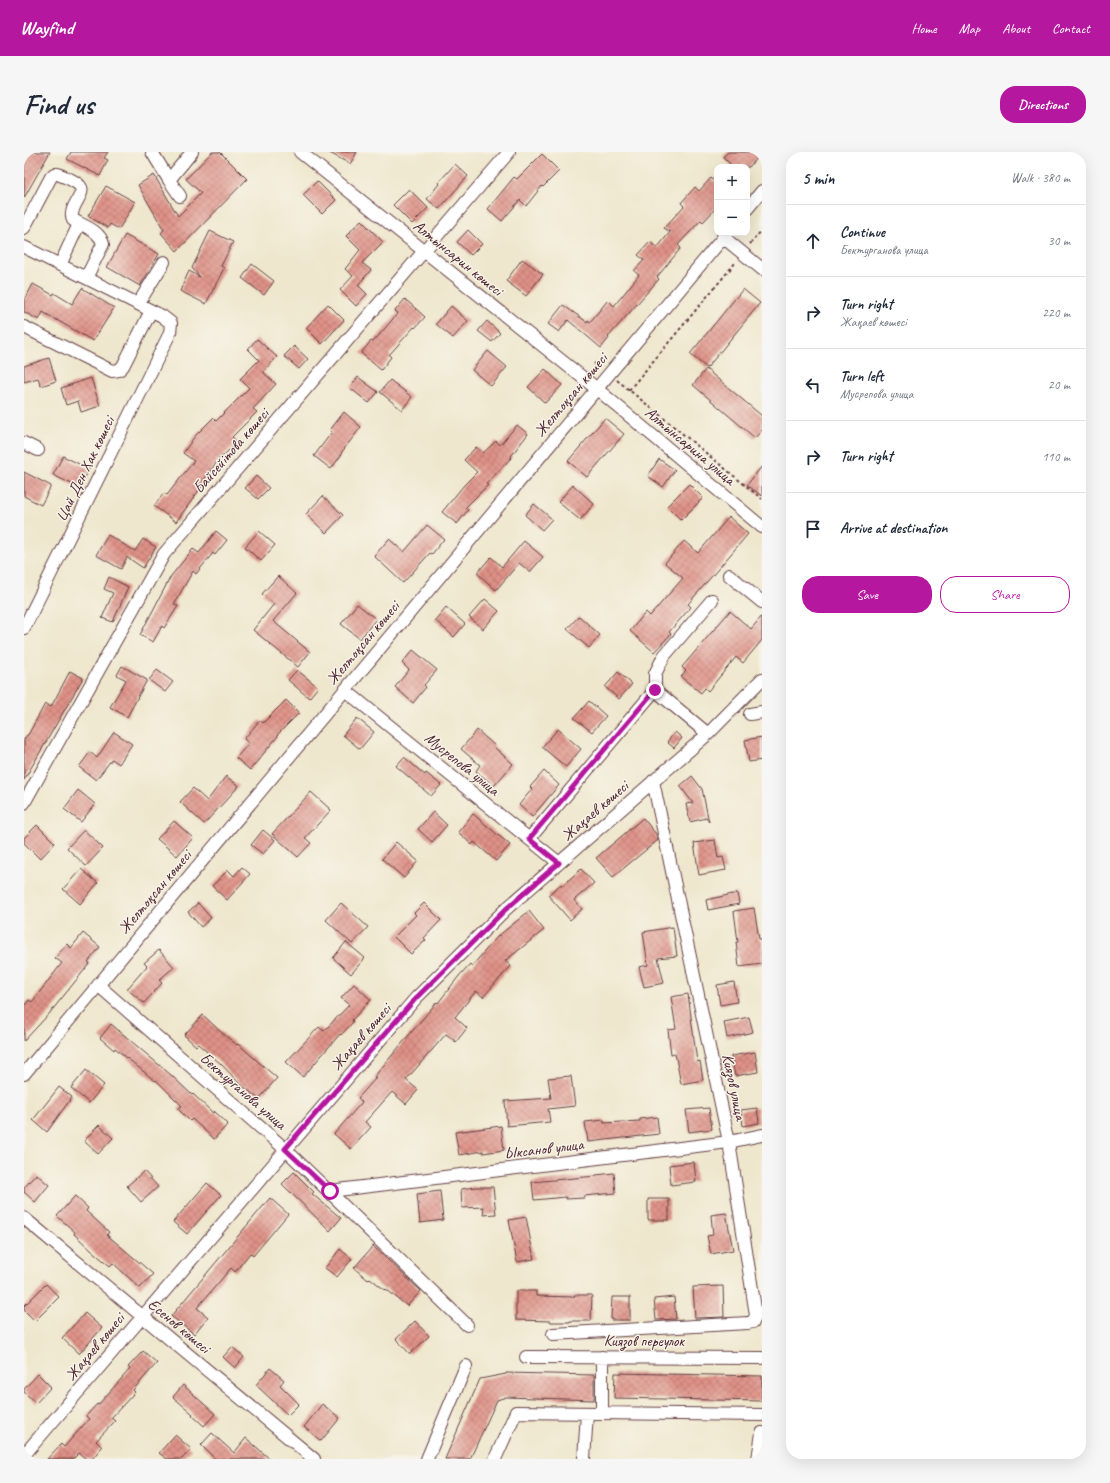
<!DOCTYPE html>
<meta charset="utf-8">
<style>
body{margin:0;font-family:Caveat,sans-serif;background:#f6f6f7;color:#1f2937}
.controls{position:absolute;right:12px;top:12px;display:grid;overflow:hidden;border-radius:8px;box-shadow:0 4px 16px #0002}
.controls button{width:36px;height:36px;display:grid;place-items:center;padding:0;border:0;border-bottom:1px solid #e0e1e3;background:#fff;color:#1f2937;font:20px sans-serif}
.stop{position:absolute;width:12px;height:12px;margin:-9px;border:3px solid #b5179e;border-radius:50%;background:#fff}
.stop.end{background:#b5179e;border-color:#fff;box-shadow:0 1px 4px #0008}
.list{margin:0;padding:0;list-style:none}
h2{display:flex;justify-content:space-between;align-items:center;height:52px;margin:0;padding:0 16px;font-size:17px}
h2 small{font-size:13px;font-weight:400;color:#747a83}
.list li{display:grid;grid-template-columns:26px 1fr auto;gap:12px;align-items:center;box-sizing:border-box;height:72px;padding:0 16px;border-top:1px solid #e0e1e3}
.list b{display:block;font-size:15px;white-space:nowrap}
.list p{margin:0;font-size:13px;white-space:nowrap;color:#747a83}
.list em{font-size:13px;font-style:normal;color:#747a83}
.actions{display:flex;gap:8px;padding:12px 16px}
.actions a{flex:1;padding:9px 0;border:1px solid #b5179e;border-radius:16px;text-align:center;font-size:14px;color:#b5179e}
.actions .main{background:#b5179e;color:#fff}
.icon{flex:none;width:22px;height:22px;fill:none;stroke:currentColor;stroke-width:2;stroke-linecap:round;stroke-linejoin:round}
.map{position:relative;flex:none;width:738px;height:1307px;overflow:hidden;border-radius:16px}
header{display:flex;align-items:center;gap:24px;box-sizing:border-box;height:56px;padding:0 20px;background:#b5179e;color:#fff}
header strong{font-size:19px}
nav{display:flex;gap:22px;margin-inline-start:auto;font-size:14px}
.intro{display:flex;align-items:center;justify-content:space-between;box-sizing:border-box;height:96px;padding:0 24px}
h1{margin:0;font-size:28px}
.button{padding:10px 18px;border-radius:16px;background:#b5179e;color:#fff;font-size:14px;font-weight:700}
main{display:flex;gap:24px;padding:0 24px}
aside{flex:1;background:#fff;border-radius:16px;box-shadow:0 4px 16px #0002}
.map>svg:first-child{display:block}
</style>
<header>
<strong>Wayfind</strong>
<nav><a>Home</a><a>Map</a><a>About</a><a>Contact</a></nav>
</header>
<div class="intro"><h1>Find us</h1><a class="button">Directions</a></div>
<main>
<div class="map">
<svg width="738" height="1307" viewBox="0 0 738 1307">
<defs>
<pattern id="building-cross-hatch" width="8" height="8" patternUnits="userSpaceOnUse"><rect width="8" height="8" fill="#df9287"/><path d="M0 0l8 8M0 8l8-8" fill="none" stroke="#b7776f"/></pattern>
</defs>
<rect width="100%" height="100%" fill="#f7f3e8"/>
<filter id="ink" filterUnits="userSpaceOnUse"><feTurbulence type="fractalNoise" baseFrequency=".025" numOctaves="2"/><feDisplacementMap in="SourceGraphic" scale="8" xChannelSelector="R" yChannelSelector="G"/><feConvolveMatrix kernelMatrix="1 2 1 2 8 2 1 2 1" color-interpolation-filters="sRGB"/></filter>
<filter id="wash" filterUnits="userSpaceOnUse"><feTurbulence type="fractalNoise" baseFrequency=".012" numOctaves="4" result="noise"/><feDisplacementMap in="SourceGraphic" scale="16" xChannelSelector="R" yChannelSelector="G"/><feGaussianBlur stdDeviation="0.9" result="paint"/><feColorMatrix in="noise" values="0 0 0 0 0 0 0 0 0 0 0 0 0 0 0 0 0 1.4 0 .05"/><feComposite in="paint" operator="in"/></filter>
<g filter="url(#wash)">
<rect width="100%" height="100%" fill="#efe7cd"/>
<g id="blocks">
<path fill="url(#building-cross-hatch)" d="M0 0H26L0 46Z
M47 0H84L80 6 84 8 76 24 43 7Z
M188 0H196L223 27 153 99 137 81 140 78 114 33 130 23 154 64 177 41 162 27Z
M304 0H333L326 12Z
M704 0H738V1L725 15H709L699 5Z
M518 2 535 19 519 35 518 34 502 54 496 48 478 69 464 57 490 25 493 27Z
M431 12 444 24 415 57 403 47 415 32 414 31Z
M687 26 693 31V55L679 70 677 68 654 93 657 96 633 125 635 127 584 185 585 186 577 196 544 168 535 180 524 172 539 153 563 170 564 168 566 170 584 148 590 154 615 123 610 119 620 108 614 103 626 90 633 96 646 80 640 76 660 54 657 51 671 35 675 39Z
M293 29 312 48 298 62 279 43Z
M82 34 111 50 95 77 86 72 84 76 64 64Z
M385 37 404 56 388 72 369 53Z
M337 68 359 90 338 111 347 118 334 133 343 142 332 154 316 138 329 124 321 117 336 98 322 84Z
M444 78 458 92 447 103 433 90Z
M186 79 209 90 197 114 200 116 182 152 156 139 165 119 176 125 168 116Z
M101 83 135 102 116 134 83 115Z
M498 107 519 122 502 144 482 129Z
M228 112 250 129 240 143 218 126Z
M9 132 29 143 30 141 48 152 58 136 90 156 69 189 19 160 15 168 0 160V149Z
M719 137 736 151 683 216 666 202Z
M381 147 401 165 391 176 390 175 365 203 367 205 357 218 337 201 347 189 349 190 374 161 371 159Z
M304 152 320 168 298 192 282 176Z
M427 154 444 169 429 186 412 172Z
M463 169 476 181 468 190 454 179Z
M233 187 253 205 239 220 252 232 229 257 233 260 208 285 213 290 198 305 197 304 179 329 181 330 152 370 130 354 140 341 143 343 170 309 159 301 171 284 189 266 192 269 225 236 216 227 235 208 224 197Z
M270 194 284 207 275 217 260 204Z
M464 199 483 215 467 234 448 218Z
M25 206 32 229 17 234 14 226 0 230V214Z
M521 217 538 233 521 251 504 235Z
M682 217 738 264V278L731 286 669 233Z
M334 225 354 240 345 251 326 236Z
M67 226 76 254 57 260 54 249 42 253 37 236Z
M366 228 388 245 378 258 356 240Z
M320 260 337 275 317 301 318 302 307 317 290 304 308 280 306 278Z
M581 266 600 282 563 325 544 309Z
M493 273 504 282 487 304 488 305 462 332 464 333 441 356 444 358 433 372 418 360 440 333 453 320 440 308 452 295 459 301 472 289 476 293Z
M39 304 65 317 56 336 29 323Z
M635 307 651 318 639 335 624 324Z
M738 314V344L723 333Z
M0 320 27 334 17 353 0 344Z
M232 324 245 336 234 347 221 336Z
M665 332 679 346 657 368 643 354Z
M549 333 570 352 556 368 534 350Z
M299 344 319 363 302 381 282 362Z
M510 352 528 367 518 378 501 363Z
M705 365 724 382 664 452 667 455 645 480 647 482 630 500 606 479 622 460 626 464 659 426 641 411 660 389 674 401Z
M403 373 420 387 408 402 406 401 379 431 350 404 365 387 380 400Z
M192 379 203 388 191 403 189 401 172 422 169 419 150 452 154 454 140 476 138 474 129 490 116 483 147 424 169 397 175 401Z
M235 379 251 393 237 409 221 395Z
M84 383 111 399 119 387 132 395 119 416 103 405 97 417 72 403Z
M500 389 519 405 506 420 495 411 472 438 453 421 467 405 478 415Z
M254 424 273 441 249 469 286 500 274 515 229 478 250 452 238 442Z
M85 425 104 435 89 470 78 466 89 441 80 437Z
M461 447 475 459 459 477 445 465Z
M333 452 352 467 336 487 317 472Z
M422 455 441 472 430 485 411 468Z
M706 459 727 477 738 464V488L719 511 712 505 684 539 681 536 677 541 657 525 662 519 658 515Z
M555 464 576 483 565 496 543 477Z
M389 498 413 518 400 533 402 535 389 551 371 535 385 518 378 511Z
M98 514 123 528 103 565 86 555 102 528 93 523Z
M133 518 149 530 141 540 125 528Z
M273 518 294 535 285 546 264 528Z
M46 519 59 526 0 628V588L3 583H4L21 552 27 555Z
M594 520 608 532 595 547 581 535Z
M262 548 275 561 253 583 254 584 226 618 212 606 225 591 220 587 236 568 239 571Z
M565 549 582 564 568 580 550 566Z
M333 566 350 580 336 597 319 583Z
M534 577 557 597 542 615 518 595Z
M453 578 471 594 470 595 489 612 470 634 452 619 456 613 437 597Z
M90 580 108 592 95 612 88 607 72 628 55 615 66 600 73 606Z
M651 580 658 586 650 596 643 590Z
M738 585V608L725 610 721 588Z
M380 605 401 623 402 621 417 633 407 644 372 614Z
M520 619 535 633 508 665 495 653 508 637 506 635Z
M202 624 215 634 180 672 156 650 169 636 183 649Z
M668 624 678 637 685 670 682 666 666 670 662 652 669 651 656 634Z
M54 638 71 652 57 670 40 657Z
M287 640 307 658 281 686 287 691 274 705 248 682Z
M409 660 423 673 408 690 394 677Z
M449 662 486 693 472 709 450 690 448 693 434 680Z
M619 666 632 682 634 688 589 725 572 706Z
M150 669 169 686 153 704 133 687Z
M13 673 31 691 16 707 0 691V686Z
M60 678 79 696 62 714 43 696Z
M239 678 251 688 239 702 227 693Z
M691 688 694 706 699 705 702 718 675 723 670 691Z
M372 690 394 709 380 726 358 707Z
M218 715 226 722 203 748 188 734 204 718 210 724Z
M57 717 74 731 56 752 39 737Z
M557 717 570 731 550 748 558 757 546 768 524 743 537 732 538 734Z
M713 741 715 752 684 758 682 748Z
M174 751 187 766 177 775 164 760Z
M317 751 344 775 328 792 302 768Z
M400 751 417 768 400 786 402 788 387 802 370 785 392 763 390 761Z
M730 756 735 787H738V812L715 815 712 790H714L710 759Z
M505 759 520 778 481 809 487 814 459 845 452 839 431 865 443 876 432 890 422 882 382 928 394 938 382 952 368 940 341 970 347 975 327 997 310 982 338 950 334 946 352 926 350 925 395 871 413 850 414 851 435 824 446 812 448 814 473 785Z
M649 775 653 804 634 806 640 831 620 835 615 815 624 813 619 780Z
M59 781 76 795 64 810 66 811 25 862 0 889V854L5 848 8 850 38 811 31 806 43 792 47 796Z
M322 790 341 806 327 822 309 806Z
M135 798 150 815 135 828 138 831 120 851 103 837 123 814 120 811Z
M710 830 713 850 696 853 693 833Z
M330 832 347 848 328 868 329 870 317 883 316 882 279 925 262 910 295 875 300 879 325 853 317 846Z
M664 842 673 910 676 909 679 928 657 932 651 901 647 902 644 878 652 877 647 845Z
M179 863 197 880 213 893 214 892 253 926 235 947 216 932 197 912 174 892 172 894 160 883Z
M725 865 729 880 703 886 700 870Z
M87 872 147 923 168 943 169 942 189 961 190 959 204 972 190 987 168 967 166 969 154 957 158 954 132 928 131 929 91 896 90 898 76 886Z
M731 900 734 920 711 924 707 904Z
M62 918 80 933 65 951 47 936Z
M547 924 551 954 524 957 526 970 483 974 481 949 527 946 524 926Z
M35 935 48 945 23 980 9 968Z
M685 956 688 977 665 980 662 958Z
M733 956 735 971 719 974 717 958Z
M633 965 635 982 564 990 561 970 580 968V971L616 969V967Z
M75 973 89 986 74 1002 60 989Z
M477 974 480 998 459 1001V999L435 1003 431 980Z
M670 1010 672 1030 647 1033 645 1013Z
M120 1019 134 1035 117 1050 103 1034Z
M270 1020 290 1040 288 1042 317 1066 306 1079 258 1032Z
M590 1021 592 1041 560 1044V1046L542 1047V1045L510 1048 508 1030 572 1024V1023Z
M12 1022 25 1033 11 1050 0 1040V1036Z
M183 1031 197 1043 163 1082 149 1070Z
M452 1035H469L472 1062 460 1063 459 1055 438 1056 437 1037Z
M416 1039 419 1068 396 1071 393 1042Z
M51 1044 64 1056 62 1059 85 1080 83 1083 129 1122 116 1136 89 1111 86 1114 68 1099 50 1082 51 1080 33 1064Z
M246 1046 264 1062 229 1104 226 1101 211 1120 207 1116 173 1156 184 1165 170 1182 147 1164Z
M624 1047H645V1068H624Z
M702 1061 709 1098 687 1102 683 1084 689 1083 687 1063Z
M502 1065 510 1107 493 1110 485 1068Z
M349 1094 397 1139 383 1154 362 1137 361 1138 346 1126 344 1128 330 1116Z
M316 1097 328 1107 313 1125 301 1116Z
M22 1132 35 1145 11 1169 0 1158V1154Z
M699 1134 700 1165 671 1166 669 1135Z
M492 1139H512V1144L550 1145V1143H568L567 1169H546V1170H527V1169L492 1168Z
M588 1145H606V1168H587Z
M650 1145 652 1167 632 1168 630 1147Z
M61 1161 78 1176 55 1202 38 1186Z
M391 1169 405 1184 386 1202 372 1187Z
M208 1195 220 1205 211 1216 199 1205Z
M119 1199 133 1211 109 1238 111 1240 87 1266 91 1269 72 1289 78 1295 68 1307H62L55 1301 49 1307H23L37 1292 40 1295 65 1267 62 1264 73 1252 74 1253 106 1217 104 1215Z
M246 1216 260 1228 256 1233 275 1252 264 1263 232 1233Z
M482 1221 570 1223V1248L482 1245 473 1248 446 1307H421L456 1227 482 1222Z
M591 1221 738 1224V1249L590 1246Z
M14 1222 27 1235 12 1251 0 1240V1237Z
M159 1233 191 1262 180 1274 168 1263 169 1262 149 1245Z
M298 1252 316 1266 297 1289 280 1275Z
M188 1281 210 1301 222 1286 246 1307H191L177 1293Z
M151 1283 167 1297 158 1307H143L135 1301Z"/>
</g>
</g>
<g filter="url(#ink)">
<use href="#blocks" fill-opacity="0" stroke="#633d43" stroke-width="1"/>
<g fill="none" stroke-linecap="round" stroke-linejoin="round">
<defs>
<path id="minor" d="M128 0 145 28
M276 0 573 237 738 375
M156 44 145 28 168 0
M723 57 738 39
M0 76 27 25 30 22H34C40 25 51 28 56 34 63 42 43 55 49 68 60 74 76 79 79 92L62 126
M699 85 738 117
M0 95 138 164 147 171 146 181 0 476
M36 113 55 72
M114 152 140 110
M0 175 88 219 95 218 99 214 127 159
M0 291 14 298
M705 423 738 450
M321 538 535 711
M631 538V522L640 504 688 448
M726 562 738 560
M0 651 140 402 485 0
M505 687 631 538 684 582
M74 833 261 997 443 1173
M0 922 703 81
M306 1039 705 990 738 983
M0 1066 290 1307
M529 1182 724 1171 729 1170 732 1163 705 990 629 629
M502 1205 738 1206
M578 1261V1205
M0 1303 392 846 482 757 684 582 738 527
M403 1307 442 1214
M471 1307 492 1260 738 1263
M560 1307 563 1261
M734 1307 738 1281"/>
</defs>
<use href="#minor" stroke="#633d43" stroke-width="14"/>
<path stroke="#633d43" stroke-width="2" stroke-dasharray="3 3" stroke-linecap="butt" d="M726 92 738 78
M570 211 575 215
M593 228 738 347
M605 238 712 110"/>
<use href="#minor" stroke="#fff" stroke-width="12"/>
</g>
</g>
<g fill="none" stroke-linecap="round" stroke-linejoin="round" filter="url(#ink)">
<path stroke="#b5179e" stroke-width="5" d="M306 1039 261 997 392 846 482 757 535 711 505 687 631 538"/>
</g>
<g text-anchor="middle" dominant-baseline="central" stroke-width="3" stroke-linejoin="round" paint-order="stroke">
<g font-size="16" fill="#4a1f2b" stroke="#f7f3e8">
<text transform="translate(434 106) rotate(39)">Алтынсарин көшесі</text>
<text transform="translate(547 243) rotate(-50)">Желтоқсан көшесі</text>
<text transform="translate(666 294) rotate(40)">Алтынсарина улица</text>
<text transform="translate(207 299) rotate(-49)">Байсейітова көшесі</text>
<text transform="translate(61 317) rotate(-64)">Цай Ден Хак көшесі</text>
<text transform="translate(339 491) rotate(-50)">Желтоқсан көшесі</text>
<text transform="translate(438 612) rotate(39)">Мусрепова улица</text>
<text transform="translate(571 659) rotate(-41)">Жақаев көшесі</text>
<text transform="translate(131 740) rotate(-50)">Желтоқсан көшесі</text>
<text transform="translate(337 885) rotate(-49)">Жақаев көшесі</text>
<text transform="translate(710 935) rotate(78)">Киязов улица</text>
<text transform="translate(219 939) rotate(41)">Бектурганова улица</text>
<text transform="translate(520 997) rotate(-7)">Ыксанов улица</text>
<text transform="translate(155 1174) rotate(40)">Есенов көшесі</text>
<text x="620" y="1189">Киязов переулок</text>
<text transform="translate(71 1195) rotate(-50)">Жақаев көшесі</text>
</g>
</g>
</svg>
<div class="controls">
<button>+</button>
<button>−</button>
</div>
<div class="stop" style="left:306px;top:1039px"></div>
<div class="stop end" style="left:631px;top:538px"></div>
</div>
<aside>
<h2>5 min<small>Walk · 380 m</small></h2>
<ul class="list">
<li><svg class="icon" aria-label="ahead" viewBox="0 0 24 24"><path d="M12 20V5M6 11l6-6 6 6"/></svg><div><b>Continue</b><p>Бектурганова улица</p></div><em>30 m</em></li>
<li><svg class="icon" aria-label="right" viewBox="0 0 24 24"><path d="M7 20v-9h11M14 6l5 5-5 5"/></svg><div><b>Turn right</b><p>Жақаев көшесі</p></div><em>220 m</em></li>
<li><svg class="icon" aria-label="left" viewBox="0 0 24 24"><path d="M17 20v-9H6M10 6l-5 5 5 5"/></svg><div><b>Turn left</b><p>Мусрепова улица</p></div><em>20 m</em></li>
<li><svg class="icon" aria-label="right" viewBox="0 0 24 24"><path d="M7 20v-9h11M14 6l5 5-5 5"/></svg><div><b>Turn right</b></div><em>110 m</em></li>
<li><svg class="icon" aria-label="arrive" viewBox="0 0 24 24"><path d="M6 21V4h12l-3 4 3 4H6"/></svg><div><b>Arrive at destination</b></div></li>
</ul>
<div class="actions"><a class="main">Save</a><a>Share</a></div>
</aside>
</main>
